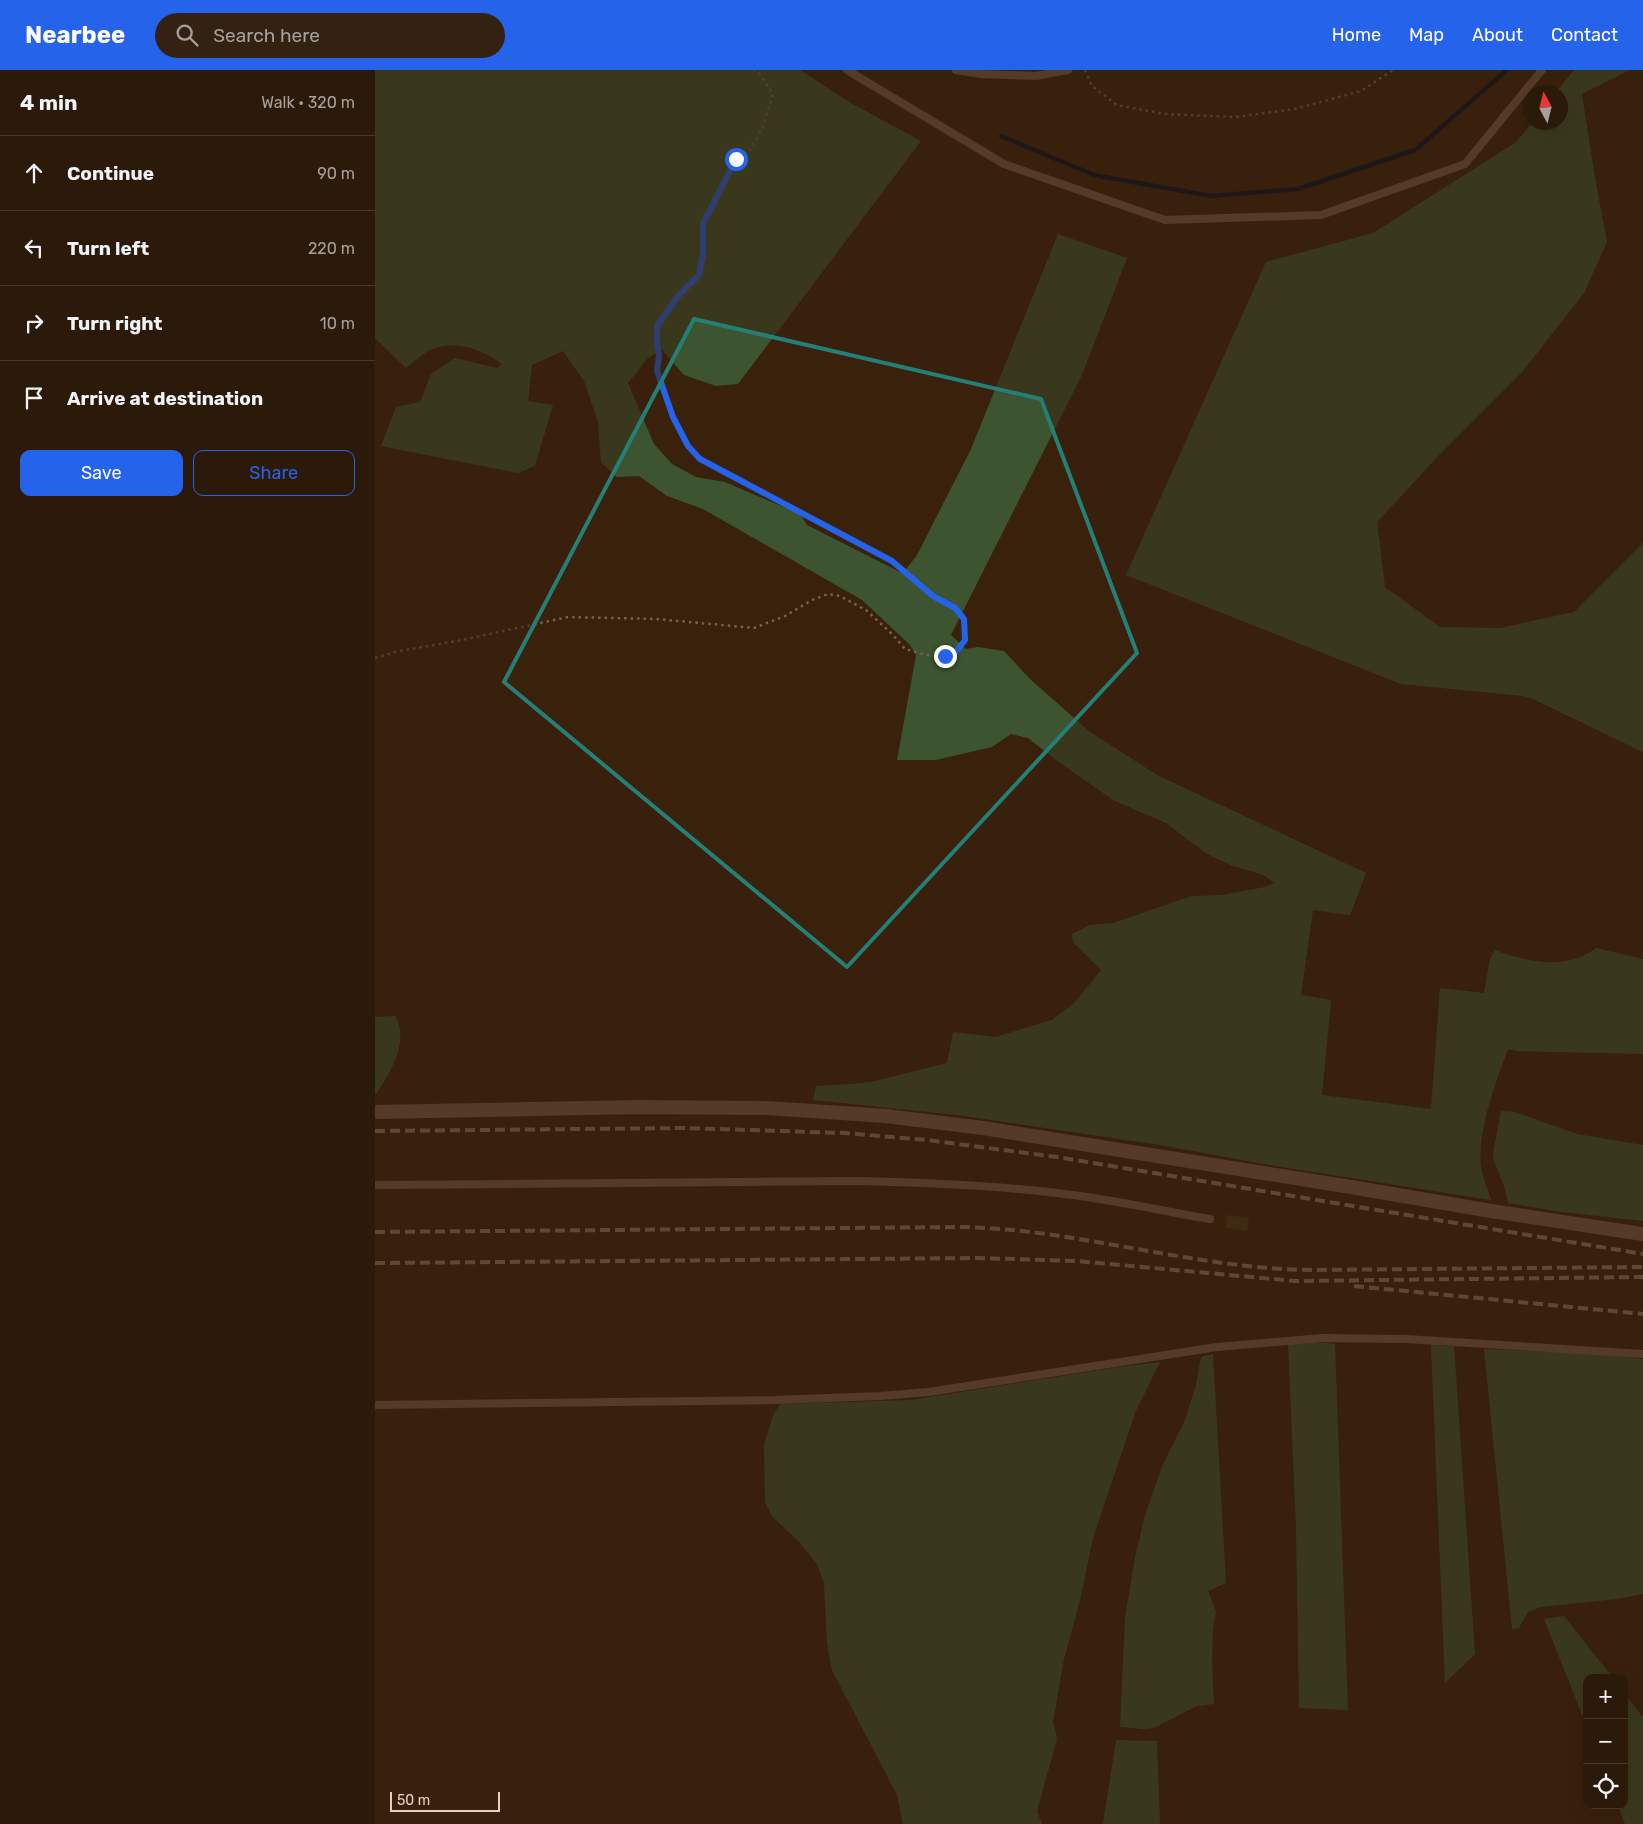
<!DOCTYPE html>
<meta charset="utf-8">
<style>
body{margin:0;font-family:Rubik,sans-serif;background:#332212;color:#f1f3f6}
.controls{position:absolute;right:15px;bottom:15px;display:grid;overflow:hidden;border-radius:10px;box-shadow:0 5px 20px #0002}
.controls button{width:45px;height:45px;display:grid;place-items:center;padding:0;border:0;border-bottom:1px solid #47382a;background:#2b1909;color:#f1f3f6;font:25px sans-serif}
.compass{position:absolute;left:1148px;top:15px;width:45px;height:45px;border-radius:50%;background:#2b1909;box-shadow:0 5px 20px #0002;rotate:353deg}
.scale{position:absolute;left:15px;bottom:12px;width:110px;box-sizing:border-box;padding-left:5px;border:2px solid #e1d1c5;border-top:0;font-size:14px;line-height:18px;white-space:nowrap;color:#e1d1c5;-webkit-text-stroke:4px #39210c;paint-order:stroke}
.stop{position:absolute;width:15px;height:15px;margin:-11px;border:4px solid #2563eb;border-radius:50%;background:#fff}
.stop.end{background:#2563eb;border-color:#fff;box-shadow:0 1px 5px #0008}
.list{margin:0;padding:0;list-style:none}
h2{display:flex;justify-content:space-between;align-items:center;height:65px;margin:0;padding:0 20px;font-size:21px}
h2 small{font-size:16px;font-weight:400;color:#a6a09c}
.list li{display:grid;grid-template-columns:32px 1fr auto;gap:15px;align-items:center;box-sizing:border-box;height:75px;padding:0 20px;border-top:1px solid #47382a}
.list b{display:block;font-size:19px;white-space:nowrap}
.list em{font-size:16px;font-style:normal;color:#a6a09c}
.actions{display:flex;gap:10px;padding:15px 20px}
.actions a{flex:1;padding:11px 0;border:1px solid #2563eb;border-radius:10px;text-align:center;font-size:18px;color:#2563eb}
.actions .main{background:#2563eb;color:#fff}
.icon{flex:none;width:28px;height:28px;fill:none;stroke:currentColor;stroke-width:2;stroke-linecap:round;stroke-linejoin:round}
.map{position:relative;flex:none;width:1268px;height:1754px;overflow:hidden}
header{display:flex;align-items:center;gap:30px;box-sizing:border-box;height:70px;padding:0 25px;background:#2563eb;color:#fff}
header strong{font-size:24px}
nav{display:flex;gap:28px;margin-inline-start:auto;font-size:18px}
.search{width:350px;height:45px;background:#332212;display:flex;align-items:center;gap:12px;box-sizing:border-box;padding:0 18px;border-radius:28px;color:#a6a09c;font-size:19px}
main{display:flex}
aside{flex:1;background:#2b1909}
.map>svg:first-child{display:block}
</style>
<header>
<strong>Nearbee</strong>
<div class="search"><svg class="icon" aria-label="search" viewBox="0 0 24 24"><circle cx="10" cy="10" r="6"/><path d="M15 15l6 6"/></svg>Search here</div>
<nav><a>Home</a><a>Map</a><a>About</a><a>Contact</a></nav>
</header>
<main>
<aside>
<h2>4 min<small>Walk · 320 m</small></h2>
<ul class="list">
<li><svg class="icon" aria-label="ahead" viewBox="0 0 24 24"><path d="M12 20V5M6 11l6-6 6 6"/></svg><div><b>Continue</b></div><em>90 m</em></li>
<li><svg class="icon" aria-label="left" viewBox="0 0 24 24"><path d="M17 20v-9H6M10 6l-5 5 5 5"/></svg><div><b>Turn left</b></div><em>220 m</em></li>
<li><svg class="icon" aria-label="right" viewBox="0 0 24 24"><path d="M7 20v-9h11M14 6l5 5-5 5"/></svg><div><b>Turn right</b></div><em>10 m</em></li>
<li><svg class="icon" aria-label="arrive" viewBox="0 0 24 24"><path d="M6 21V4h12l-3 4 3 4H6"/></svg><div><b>Arrive at destination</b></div></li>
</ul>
<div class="actions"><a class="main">Save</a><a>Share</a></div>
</aside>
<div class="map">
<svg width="1268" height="1754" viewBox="0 0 1268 1754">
<rect width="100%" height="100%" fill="#39210c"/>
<path fill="#3c5430" d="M0 0H425L474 32 546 71 363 314 341 316 309 305 287 280 273 288 253 313 279 374 297 394 321 407 350 412 425 444 432 455 525 502 531 499 542 485 596 379 683 164 752 188 707 305 576 565 591 579 603 577 629 581 656 610 714 661 782 705 991 803 975 845 938 840 926 925 956 930 947 1025 1056 1039 1065 918 1109 923 1115 889 1120 880C1153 892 1191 901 1221 878L1268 889V984L1142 981 1133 979C1121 1012 1102 1061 1106 1096 1107 1107 1113 1119 1116 1130L900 1096 785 1075 582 1045 438 1030 441 1016 475 1014 496 1012 572 993 578 962 620 967 677 950 699 933 726 900 698 872 697 864 715 855 738 853 817 826 847 825 890 817 899 813 889 805 858 796 832 784 791 753 738 730 681 690 653 668 636 664 617 677 561 690H522L541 585 535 575 487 530 328 439 292 426 264 406 242 407 226 392 223 352 209 311 188 281 157 295 153 331 178 335 160 396 143 403 6 376 21 337 45 332 56 304 80 288 122 298 127 294C108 280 83 270 60 278 50 281 39 292 31 298L0 268Z
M1199 0H1255L1207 24 1219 102 1232 172 1209 223 1148 301 1067 382 1002 452 1010 517 1065 557 1125 558 1199 542 1268 473V682L1160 630 1148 626 1026 614 751 505 891 192 998 163 1140 73 1157 53 1186 52V22H1181Z
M20 946C35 970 15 1005 0 1025V947Z
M1126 1041 1140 1042 1202 1064 1268 1075V1151L1187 1142 1133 1133 1129 1116 1119 1091 1118 1084Z
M938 1272 960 1274 973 1640 924 1638 921 1456 913 1274Z
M1056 1275 1079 1276 1100 1584 1070 1613Z
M1109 1279 1225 1284 1268 1289V1524L1242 1529 1166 1537 1153 1542 1144 1558 1137 1559Z
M838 1284 851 1513 833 1521 841 1542 838 1559 837 1590 839 1634 822 1636 779 1658 768 1659 745 1657 750 1548 760 1487 770 1445 788 1394 810 1350 821 1315 826 1287Z
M785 1292 760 1343 718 1468 705 1530 689 1589 678 1652 682 1669 662 1741 667 1754H528L522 1725 457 1600 452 1574 449 1513 442 1494 425 1473 397 1446 390 1432 389 1374 399 1343 406 1334 536 1330 744 1297Z
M1189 1546 1238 1608H1212V1657L1169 1549Z
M1249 1623 1268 1647V1754H1250L1243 1735H1249Z
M741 1670 782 1671 785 1754H728Z"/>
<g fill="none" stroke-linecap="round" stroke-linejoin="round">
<path stroke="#000d24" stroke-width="4.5" d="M626 66 719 105 836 126 923 119 1040 80 1132 0"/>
</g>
<path fill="#47351a" d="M852 1145 874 1148 872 1161 850 1158Z"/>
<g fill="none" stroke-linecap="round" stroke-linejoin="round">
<path stroke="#776250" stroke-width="2.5" stroke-dasharray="2.5 4" stroke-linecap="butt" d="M710 0 717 16 742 35 790 44 860 47 920 39 986 21 1018 0
M0 588 24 581 82 571 193 547 282 549 379 558 410 546 437 530 453 524 465 526 491 540 518 565 530 579 551 585 570 587 580 583 590 570 589 549 580 538 558 526 517 491 325 389 313 376 298 347 282 301 284 286 282 273V256L303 226 324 205 328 184V154L361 89 374 81 387 59 398 24 383 2 379 0"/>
<path stroke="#785c47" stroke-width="8" d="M472 0 629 94 790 150 946 145 1090 94 1167 0
M581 0 606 4 661 6 693 0
M0 1115 485 1111C561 1113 637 1116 712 1127 753 1133 794 1142 835 1149
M0 1335 401 1330 505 1326 554 1322 842 1277 948 1268 1031 1269 1268 1284"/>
<path stroke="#785c47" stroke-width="14" d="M0 1042 262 1037 392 1038 511 1046 608 1058 976 1117 1116 1141 1268 1164"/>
<path stroke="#8b7666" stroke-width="4" stroke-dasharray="10 5" stroke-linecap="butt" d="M0 1061 309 1058 470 1063 552 1070 682 1087 1268 1184
M0 1162 589 1157C707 1160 820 1199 937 1200L1268 1197
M0 1193 603 1188 702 1191 920 1211 1268 1207
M979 1216 1268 1244"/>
</g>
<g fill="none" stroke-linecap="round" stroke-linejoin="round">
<path stroke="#2563eb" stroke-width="6" d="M361 89 328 154V184L324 205 303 226 282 256V273L284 286 282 301 298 347 313 376 325 389 517 491 558 526 580 538 589 549 590 570 580 583 570 586"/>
</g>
<path d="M0 0H1268V1754H0ZM319 249 666 329 762 583 472 897 129 612Z" fill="#39210c" fill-opacity=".55" fill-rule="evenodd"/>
<path fill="none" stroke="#247f77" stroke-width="4" stroke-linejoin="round" d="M319 249 666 329 762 583 472 897 129 612Z"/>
</svg>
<div class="controls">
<button>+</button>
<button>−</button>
<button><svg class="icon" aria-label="locate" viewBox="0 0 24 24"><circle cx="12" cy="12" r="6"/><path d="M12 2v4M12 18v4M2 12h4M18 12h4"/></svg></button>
</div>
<svg class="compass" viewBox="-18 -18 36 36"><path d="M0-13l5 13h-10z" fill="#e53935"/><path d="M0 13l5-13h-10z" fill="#a6a09c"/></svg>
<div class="scale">50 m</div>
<div class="stop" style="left:361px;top:89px"></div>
<div class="stop end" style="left:570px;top:586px"></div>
</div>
</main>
